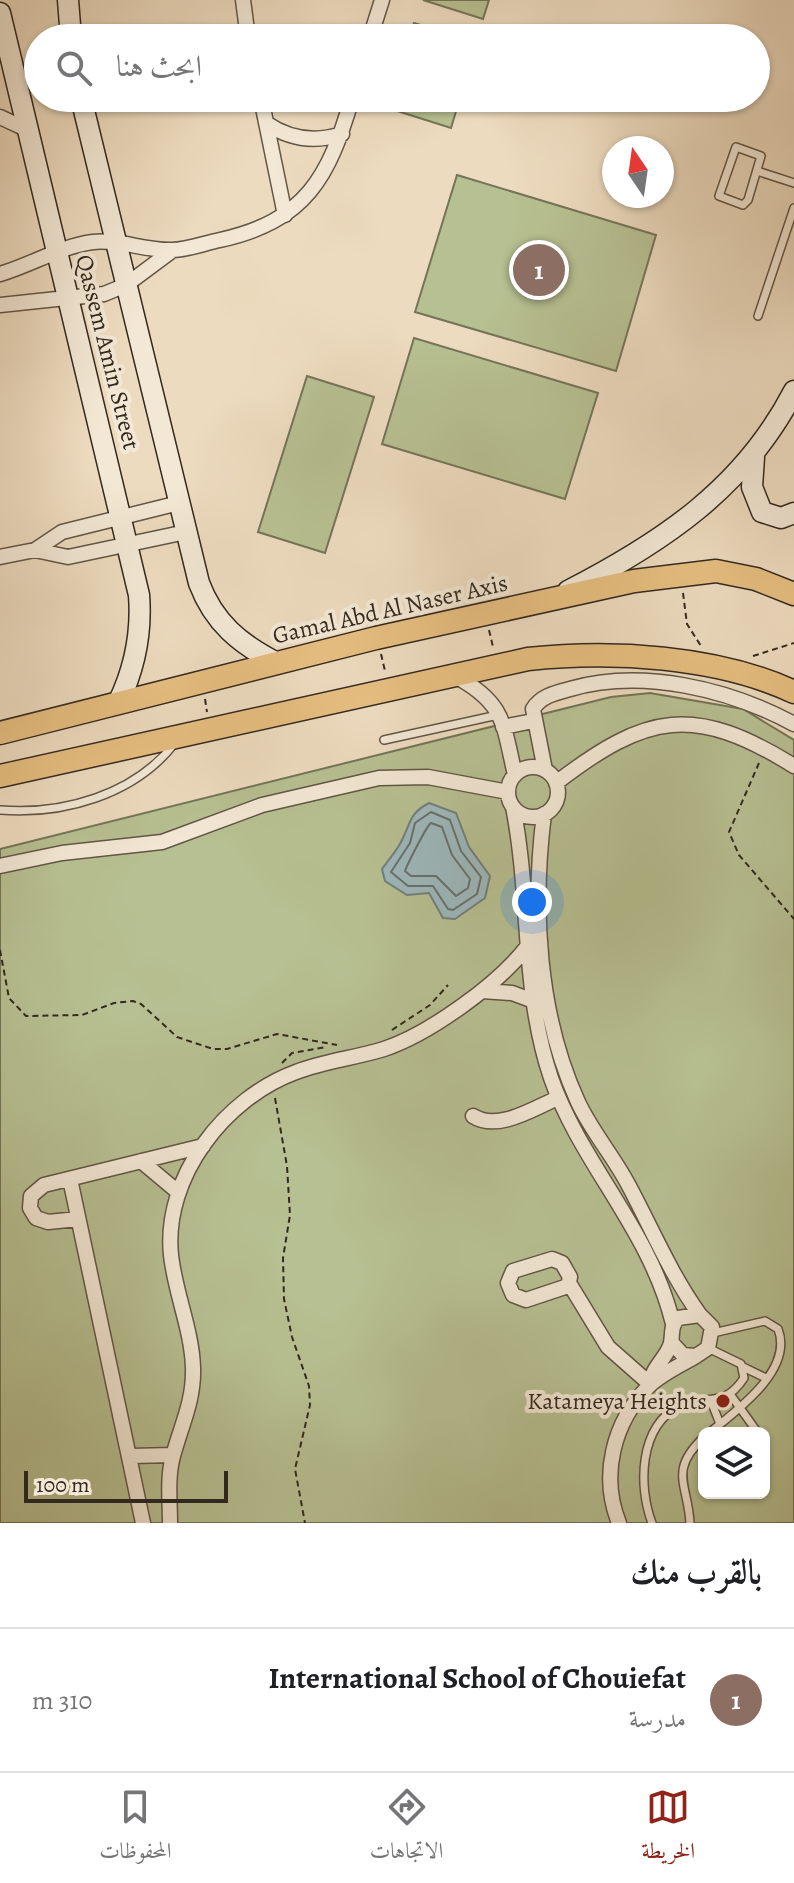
<!DOCTYPE html>
<html lang="ar">
<meta charset="utf-8">
<style>
body{margin:0;font-family:Alegreya,Amiri,serif;background:#f2f2f2;color:#202124;direction:rtl}
.controls{position:absolute;right:24px;bottom:24px;display:grid;overflow:hidden;border-radius:12px;box-shadow:0 2px 6px #0004}
.controls button{width:72px;height:72px;display:grid;place-items:center;padding:0;border:0;border-bottom:2px solid #e0e0e0;background:#fff;color:#202124;font:40px sans-serif}
.compass{position:absolute;left:602px;top:136px;width:72px;height:72px;border-radius:50%;background:#fff;box-shadow:0 2px 6px #0004;rotate:347deg}
.scale{position:absolute;left:24px;bottom:20px;width:204px;box-sizing:border-box;padding-left:8px;border:4px solid #33291f;border-top:0;font-size:22px;line-height:28px;white-space:nowrap;color:#33291f;-webkit-text-stroke:6px #f3e8d5;paint-order:stroke}
.you{position:absolute;left:532px;top:902px;width:28px;height:28px;margin:-20px;border:6px solid #fff;border-radius:50%;background:#1a73e8;box-shadow:0 0 0 12px #1a73e833}
.badge{display:grid;place-items:center;width:52px;height:52px;border-radius:50%;background:#8f2418;color:#fff;font-size:26px;font-weight:700}
.pin{position:absolute;translate:-50% -50%;border:4px solid #fff;box-shadow:0 2px 8px #0006}
.list{margin:0;padding:0;list-style:none}
h2{display:flex;justify-content:space-between;align-items:center;height:104px;margin:0;padding:0 32px;font-size:34px}
h2 small{font-size:26px;font-weight:400;color:#757577}
.list li{display:grid;grid-template-columns:52px 1fr auto;gap:24px;align-items:center;box-sizing:border-box;height:144px;padding:0 32px;border-top:2px solid #e0e0e0}
.list b{display:block;font-size:30px;white-space:nowrap}
.list p{margin:0;font-size:26px;white-space:nowrap;color:#757577}
.list em{font-size:26px;font-style:normal;color:#757577}
.icon{flex:none;width:44px;height:44px;fill:none;stroke:currentColor;stroke-width:2;stroke-linecap:round;stroke-linejoin:round}
.map{position:relative;flex:none;width:794px;height:1523px;overflow:hidden;direction:ltr}
.search{position:absolute;background:#fff;box-shadow:0 2px 6px #0004;left:24px;right:24px;top:24px;height:88px;display:flex;align-items:center;gap:20px;box-sizing:border-box;padding:0 28px;border-radius:44px;color:#757577;font-size:30px}
.sheet{height:248px;background:#fff}
nav{display:flex;justify-content:space-around;align-items:center;box-sizing:border-box;height:112px;border-top:2px solid #e0e0e0;background:#fff;font-size:22px;color:#757577}
nav a{display:grid;justify-items:center;gap:4px}
nav .on{color:#8f2418}
.map>svg:first-child{display:block}
</style>
<div class="map">
<svg width="794" height="1523" viewBox="0 0 794 1523">
<rect width="100%" height="100%" fill="#eddbbf"/>
<filter id="stains"><feTurbulence type="fractalNoise" baseFrequency=".0025" numOctaves="4"/><feColorMatrix values="0 0 0 0 .2 0 0 0 0 .09 0 0 0 0 .02 0 0 0 .5 -.17"/></filter>
<radialGradient id="worn" r=".72"><stop offset=".6" stop-color="#630" stop-opacity="0"/><stop offset="1" stop-color="#630" stop-opacity=".3"/></radialGradient>
<path fill="#b7c092" stroke="#757458" stroke-width="2" fill-rule="evenodd" d="M423 0H489L483 19Z
M414 23 464 38H409Z
M391 98H460L451 128 388 108Z
M457 175 656 235 616 371 415 312Z
M414 338 598 393 565 499 382 444Z
M307 376 374 397 325 553 258 532Z
M650 693 743 709 794 740V1523H0V849L611 697ZM704 1433H764V1493H704Z"/>
<path fill="#9db8bc" stroke="#737f7d" stroke-width="2" d="M429 803 456 813 469 847 490 876 485 898 455 919 443 918 429 893 407 895 385 881 382 869C388 860 396 852 401 842 411 824 408 814 429 803Z"/>
<g fill="none" stroke-linecap="round" stroke-linejoin="round">
<path stroke="#68706e" stroke-width="2" d="M431 812 450 820 461 851 481 877 477 894 453 910 448 909 433 886H408L391 872 410 843 415 823Z
M431 823 442 827 452 855 470 879 468 888 456 896 436 876H411L405 871C407 865 427 825 431 823Z"/>
<defs>
<path id="lane" d="M736 147 761 156 748 200 743 205 719 196Z
M757 171 794 183
M758 316 794 208
M384 740 498 715
M0 810C63 815 134 795 174 744
M743 1367 766 1378
M730 1394 758 1433
M711 1401 720 1424
M709 1433C736 1411 794 1370 778 1329L765 1321 713 1333
M652 1523C638 1486 639 1427 679 1406 706 1393 723 1410 744 1378L741 1364 708 1348
M690 1523C688 1484 668 1471 704 1437"/>
<path id="street" d="M243 0 248 38
M370 38 382 0
M261 98 285 215
M0 117 28 130
M266 123C289 139 314 143 342 134
M0 274C31 265 61 246 93 242 120 239 145 251 172 250 187 250 205 243 220 240 306 221 329 177 352 98
M0 305 104 294 126 285 173 250
M35 550 68 557 186 532
M0 557 35 550 62 532 179 503
M455 676C505 703 503 723 515 775
M503 727 533 721
M508 792a25 25 0 1 1 50 0a25 25 0 1 1-50 0Z
M545 770 533 709C541 696 555 693 570 689 642 668 729 689 794 724
M556 783C647 713 694 704 794 766
M513 807C531 897 521 989 551 1078 581 1164 651 1231 673 1324
M544 814C532 908 538 1015 578 1102 592 1132 614 1157 629 1186 652 1229 671 1275 700 1315
M0 866 62 853 162 842 262 805 379 778 428 777 508 792
M482 991 512 993 531 1000
M473 1116C498 1132 534 1108 558 1098
M141 1161 178 1192
M70 1179 143 1523
M78 1219 48 1222 36 1218 30 1208 31 1196 44 1185 203 1146
M552 1259 562 1263 570 1277 568 1286 526 1300 513 1295 508 1283 513 1271Z
M569 1283 608 1347 650 1384
M650 1384C652 1367 667 1358 671 1343 673 1332 670 1328 678 1318L700 1315 712 1327 708 1348 696 1356 683 1355 671 1342
M131 1456 173 1455
M170 1523C170 1501 167 1478 173 1456 181 1426 194 1401 193 1368 192 1330 175 1293 171 1255 163 1177 225 1098 296 1072 324 1061 355 1058 384 1049 429 1034 497 985 526 948
M619 1523C600 1476 613 1422 649 1386 661 1374 681 1365 696 1356"/>
<path id="secondary" d="M68 0 71 38
M0 13 139 595C142 634 135 668 118 703
M81 98 199 583C214 623 240 644 277 663
M754 457 752 487 762 512 781 518 794 513
M568 591C663 542 744 488 794 391"/>
<path id="primary" d="M0 733 376 638 634 581 716 571 756 579 794 594
M0 776 528 659C611 650 717 656 794 692"/>
</defs>
<use href="#lane" stroke="#625647" stroke-width="10"/>
<use href="#street" stroke="#625647" stroke-width="17"/>
<use href="#secondary" stroke="#33291f" stroke-width="23"/>
<use href="#primary" stroke="#33291f" stroke-width="25"/>
<path stroke="#33291f" stroke-width="2" stroke-dasharray="6 4" stroke-linecap="butt" d="M683 593 687 624 701 646
M489 630 493 647
M381 654 385 671
M753 656 794 643
M205 699 207 712
M759 763 729 832 739 855 794 919
M0 950 9 998 26 1016 82 1015 114 1003 133 1001 141 1004 177 1037 213 1049H227L277 1034 337 1045
M392 1030 430 1005 448 985
M282 1063 292 1053 326 1047
M275 1098 287 1166 290 1215 283 1258 284 1299 292 1337 309 1386 310 1405 295 1469 305 1523"/>
<use href="#lane" stroke="#f3e8d5" stroke-width="7"/>
<use href="#street" stroke="#f3e8d5" stroke-width="14"/>
<use href="#secondary" stroke="#f3e8d5" stroke-width="20"/>
<use href="#primary" stroke="#e6be80" stroke-width="22"/>
</g>
<circle fill="#8f2418" stroke="#f3e8d5" stroke-width="3" cx="723" cy="1401" r="8"/>
<g text-anchor="middle" dominant-baseline="central" stroke-width="8" stroke-linejoin="round" paint-order="stroke">
<g font-size="24" fill="#33291f" stroke="#f3e8d5">
<text transform="translate(108 352) rotate(76)">Qassem Amin Street</text>
<text transform="translate(390 609) rotate(-13)">Gamal Abd Al Naser Axis</text>
</g>
<g font-size="24" fill="#33291f" stroke="#f3e8d5" text-anchor="end">
<text x="707" y="1401">Katameya Heights</text>
</g>
</g>
<rect width="100%" height="100%" filter="url(#stains)"/>
<rect width="100%" height="100%" fill="url(#worn)"/>
</svg>
<div class="controls">
<button><svg class="icon" aria-label="layers" viewBox="0 0 24 24"><path d="M12 4l9 5-9 5-9-5zM3 14l9 5 9-5"/></svg></button>
</div>
<svg class="compass" viewBox="-18 -18 36 36"><path d="M0-13l5 13h-10z" fill="#e53935"/><path d="M0 13l5-13h-10z" fill="#757577"/></svg>
<div class="scale">100 m</div>
<div class="you"></div>
<div class="pin badge" style="left:539px;top:270px;background:#8d6e63">1</div>
<div class="search"><svg class="icon" aria-label="search" viewBox="0 0 24 24"><circle cx="10" cy="10" r="6"/><path d="M15 15l6 6"/></svg>ابحث هنا</div>
</div>
<section class="sheet">
<h2>بالقرب منك<small></small></h2>
<ul class="list">
<li><span class="badge" style="background:#8d6e63">1</span><div><b>International School of Chouiefat</b><p>مدرسة</p></div><em>310 m</em></li>
</ul>
</section>
<nav>
<a class="on"><svg class="icon" aria-label="map" viewBox="0 0 24 24"><path d="M3 6l6-2 6 2 6-2v14l-6 2-6-2-6 2zM9 4v14M15 6v14"/></svg>الخريطة</a>
<a><svg class="icon" aria-label="directions" viewBox="0 0 24 24"><path d="M12 3l9 9-9 9-9-9zM9 14v-3h6M13 9l2 2-2 2"/></svg>الاتجاهات</a>
<a><svg class="icon" aria-label="saved" viewBox="0 0 24 24"><path d="M7 4h10v16l-5-4-5 4z"/></svg>المحفوظات</a>
</nav>
